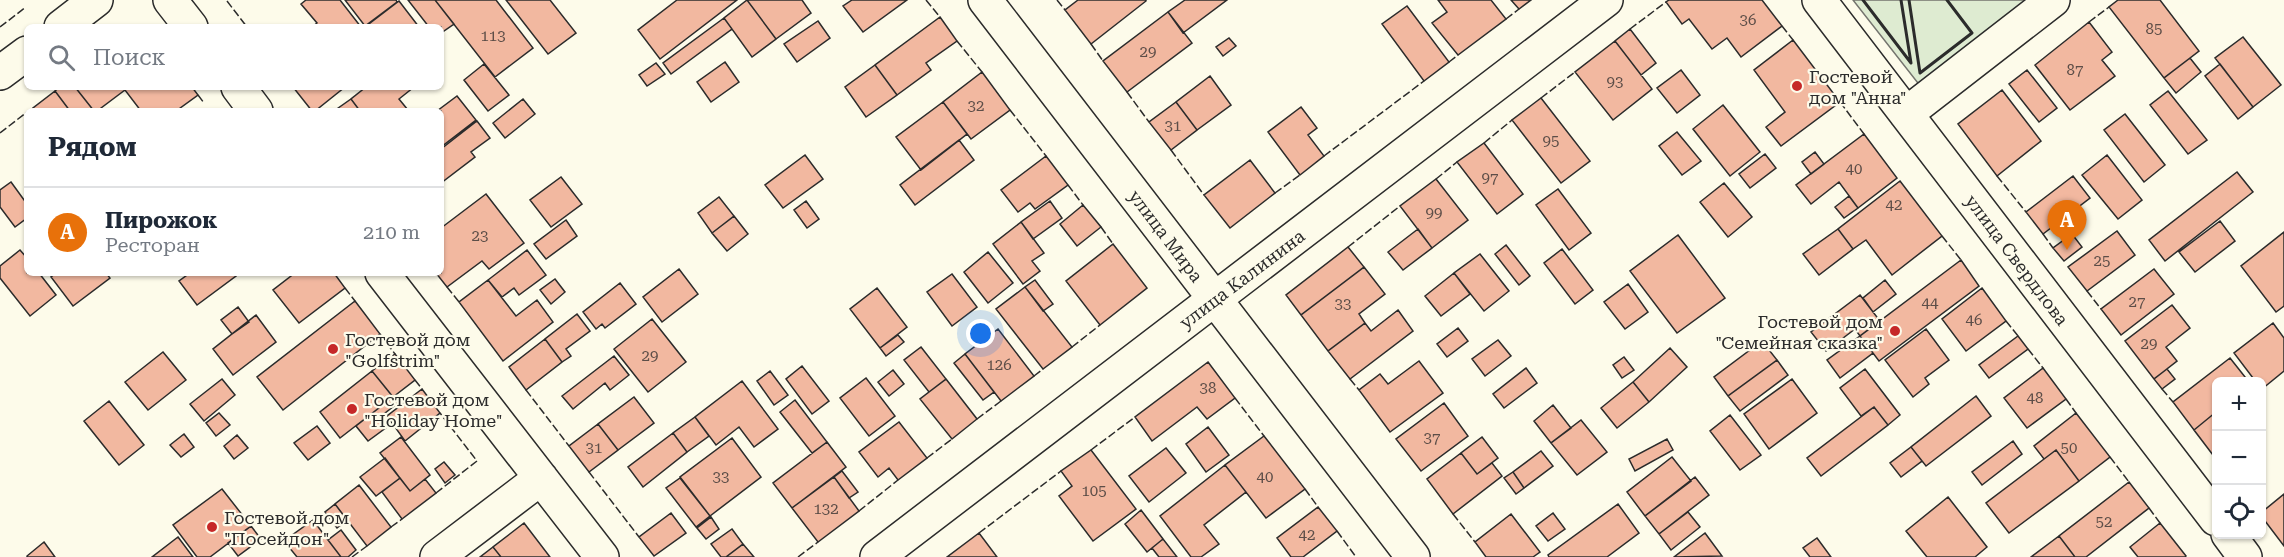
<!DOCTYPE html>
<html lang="ru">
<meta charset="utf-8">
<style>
body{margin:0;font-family:"Roboto Serif",serif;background:#f6f6f7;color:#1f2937}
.controls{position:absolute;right:18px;bottom:18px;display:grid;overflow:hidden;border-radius:9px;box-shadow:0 2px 4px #0004}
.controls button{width:54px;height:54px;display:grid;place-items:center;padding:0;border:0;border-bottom:2px solid #e0e1e3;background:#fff;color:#1f2937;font:30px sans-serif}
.you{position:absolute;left:981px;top:334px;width:21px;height:21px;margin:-15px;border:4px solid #fff;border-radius:50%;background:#1a73e8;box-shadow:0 0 0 9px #1a73e833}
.badge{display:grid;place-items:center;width:39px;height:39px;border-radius:50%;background:#c62828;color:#fff;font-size:20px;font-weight:700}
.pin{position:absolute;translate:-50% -50px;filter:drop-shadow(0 2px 3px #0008)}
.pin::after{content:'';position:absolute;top:32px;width:21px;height:18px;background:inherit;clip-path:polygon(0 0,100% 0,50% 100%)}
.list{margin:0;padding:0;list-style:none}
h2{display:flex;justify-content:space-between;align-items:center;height:78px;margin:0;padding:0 24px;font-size:26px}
h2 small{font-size:20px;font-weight:400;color:#747a83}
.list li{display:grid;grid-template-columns:39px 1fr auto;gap:18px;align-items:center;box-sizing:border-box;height:90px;padding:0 24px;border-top:2px solid #e0e1e3}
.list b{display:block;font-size:22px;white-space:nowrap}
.list p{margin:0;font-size:20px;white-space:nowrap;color:#747a83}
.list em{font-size:20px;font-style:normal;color:#747a83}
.icon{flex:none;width:33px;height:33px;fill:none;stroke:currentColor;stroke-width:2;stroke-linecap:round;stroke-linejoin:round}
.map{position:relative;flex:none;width:2284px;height:557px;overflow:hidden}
.search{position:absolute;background:#fff;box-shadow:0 2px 4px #0004;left:24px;top:24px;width:420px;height:66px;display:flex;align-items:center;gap:15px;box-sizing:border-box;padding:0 21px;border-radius:9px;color:#747a83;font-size:22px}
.panel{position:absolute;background:#fff;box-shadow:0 2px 4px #0004;left:24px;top:108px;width:420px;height:168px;border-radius:9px}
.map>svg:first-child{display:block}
</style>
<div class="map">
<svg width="2284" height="557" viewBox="0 0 2284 557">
<rect width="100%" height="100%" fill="#fdfbea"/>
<path fill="#deebd1" stroke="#74746e" stroke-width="1.5" d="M1853 0H2034L1921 87Z"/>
<path fill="#f2b8a0" stroke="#2b2b2b" stroke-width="1.5" d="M306 0H340L361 27H312L317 23 301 4Z
M345 0H396L397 2 365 26Z
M408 0H435L454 24 441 33V27H429Z
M435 0H496L533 48 495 77Z
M506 0H550L576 33 548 54Z
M677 0H737L660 59 638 30Z
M747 0H802L811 13 776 39Z
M747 0 776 39 752 57 724 18Z
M852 0H907L863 32 843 6Z
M1078 0H1146V1L1091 44 1065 10Z
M1185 0H1227L1183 33 1168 12Z
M1438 0H1491L1506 19 1458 55 1432 23 1447 12Z
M1511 0H1531L1519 9Z
M1669 0H1762L1782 26 1741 57 1727 38 1712 49 1689 19 1682 24 1666 2Z
M2118 0H2160L2199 51 2164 78 2109 7Z
M399 1 419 27H365Z
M1407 6 1449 62 1424 81 1382 24Z
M1168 12 1192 43 1127 92 1103 61Z
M940 17 957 41 926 63 931 70 897 95 875 65Z
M724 18 732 29 671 74 663 63Z
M818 21 830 38 797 62 784 44Z
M2089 22 2112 52 2102 60 2115 76 2070 110 2035 65Z
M1630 29 1656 63 1641 75 1615 41Z
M2243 37 2281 85 2253 107 2215 58Z
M1229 38 1236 46 1223 56 1216 47Z
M1793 40 1840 102 1781 146 1766 127 1785 112 1754 70Z
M1615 41 1652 89 1613 120 1575 72Z
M2190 58 2201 72 2176 93 2164 78Z
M725 62 739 82 711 102 697 82Z
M656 63 665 74 647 86 639 75Z
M484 64 509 95 488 111 464 80Z
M2220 64 2253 107 2238 119 2205 76Z
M875 65 897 95 866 117 845 87Z
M1681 70 1700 95 1677 113 1657 88Z
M2027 70 2057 108 2039 122 2009 84Z
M982 72 1010 110 971 139 943 102Z
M1210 76 1231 105 1197 130 1176 102Z
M60 87H75L94 111H70L55 91Z
M75 87H192L198 95 176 111H141L125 90 97 111H94Z
M293 87H345L315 111H312Z
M366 87H414L399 99 408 110 406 111H360L351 99Z
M2002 90 2041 141 1997 176 1958 124Z
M55 91 70 111H35L33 108Z
M2168 91 2207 140 2188 154 2150 105Z
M457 96 476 120 441 147V111H437Z
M1541 98 1590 161 1561 183 1512 120Z
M351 99 360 111H334Z
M523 99 535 114 505 138 493 123Z
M943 102 967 134 921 170 896 137Z
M1176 102 1197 130 1171 150 1149 122Z
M1723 105 1760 152 1730 176 1693 129Z
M1301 107 1317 128 1308 135 1324 156 1300 175 1268 132Z
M2125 114 2165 165 2144 182 2104 130Z
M477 121 490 138 471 152 475 157 441 183V149Z
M1677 132 1701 161 1682 175 1659 146Z
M1864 134 1897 178 1858 208 1839 182 1811 204 1796 185Z
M959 140 974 160 915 205 900 185Z
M1484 143 1523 194 1497 214 1457 162Z
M1815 152 1824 164 1811 174 1802 162Z
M1765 154 1776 168 1750 188 1739 174Z
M805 155 823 179 783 208 765 185Z
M2107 155 2142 200 2118 219 2082 175Z
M1046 156 1068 185 1035 209 1030 203 1018 212 1001 190Z
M1250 160 1275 193 1230 228 1204 195Z
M2237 172 2253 192 2165 261 2149 240Z
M2073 176 2090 198 2043 234 2026 212Z
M561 177 582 204 551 227 530 200Z
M1436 179 1468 220 1432 248 1400 206Z
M1900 181 1942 236 1892 275 1866 240 1853 249 1838 229Z
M11 182 27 204V218L15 227 0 207V190Z
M1724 183 1752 217 1728 237 1700 202Z
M1558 189 1591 233 1569 250 1536 205Z
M486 194 524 243 489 269 482 261 447 287 436 273H441V228Z
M1849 196 1858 208 1844 218 1835 207Z
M719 197 734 216 712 233 698 213Z
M806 201 819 219 807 228 794 210Z
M1050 201 1062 218 1033 239 1021 222Z
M1083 205 1101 227 1077 246 1060 224Z
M734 216 748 234 727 251 712 233Z
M566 220 577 236 546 259 534 244Z
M2220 221 2235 241 2195 272 2179 252Z
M1021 222 1044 253 1032 261 1040 271 1023 284 993 244Z
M1418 229 1432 248 1403 270 1388 252Z
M1838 229 1853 249 1819 275 1803 254Z
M2117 231 2135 255 2087 291 2068 267Z
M2284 232V306L2276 312 2241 266Z
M2072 234 2082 247 2064 261 2053 248Z
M1678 235 1725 298 1677 333 1630 271Z
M1113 244 1147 288 1100 325 1066 281Z
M1506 245 1530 276 1519 285 1495 254Z
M1348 247 1364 267 1301 315 1286 295Z
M1562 249 1593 290 1575 304 1544 263Z
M20 250 27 258V273H39L56 295 30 316 0 278V266Z
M527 250 546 275 519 295 514 288 502 297 488 280Z
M988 252 1013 283 988 303 964 272Z
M1480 254 1509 291 1484 311 1454 273Z
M1961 260 1979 286 1879 361 1860 336Z
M1364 267 1385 294 1359 314 1365 323 1328 351 1301 315Z
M679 269 698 294 662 322 643 297Z
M2154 269 2174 294 2121 335 2101 309Z
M56 273H106L110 278 73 306 51 277Z
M190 273H234L236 276 197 305 179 281Z
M295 273H334L345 288 299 323 273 290Z
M1454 273 1470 294 1441 316 1425 296Z
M952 274 977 307 952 326 927 292Z
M555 279 565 292 551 304 540 290Z
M488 280 516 316 537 300 553 322 503 361 459 302Z
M1035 280 1053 304 1043 311 1025 287Z
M1885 280 1896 294 1873 312 1863 298Z
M620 283 636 304 605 328 602 324 596 329 583 312Z
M1628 284 1648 312 1625 329 1604 302Z
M1025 287 1072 347 1043 369 996 309Z
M877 288 907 327 880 348 850 309Z
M1982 288 2006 321 1966 351 1942 319Z
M1860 295 1880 321 1860 336 1855 329 1826 351 1811 332Z
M355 301 380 334 283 410 257 377Z
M2172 305 2190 328 2166 347 2177 361 2154 379 2125 341Z
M238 307 249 322 232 334 221 320Z
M1398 310 1413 331 1350 379 1328 351 1365 323 1371 331Z
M577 314 590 331 566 349 571 356 562 362 545 339Z
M256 315 276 342 233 375 213 349Z
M652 319 686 362 648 392 614 349Z
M2273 323 2284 338V371L2262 389V382H2256L2234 353Z
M1458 328 1468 341 1447 357 1437 344Z
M998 329 1034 376 1001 401 965 354Z
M1926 329 1949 360 1925 378 1929 384 1913 397 1885 360Z
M898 335 904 342 886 356 880 348Z
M1860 336 1873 353 1840 378 1827 360Z
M2018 336 2028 349 1989 378 1979 365Z
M545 339 562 362 526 390 509 367Z
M1498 340 1511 356 1485 376 1472 359Z
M1762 341 1777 360 1728 396 1714 377Z
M921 347 946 379 929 392 904 360Z
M1670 348 1687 367 1649 402 1633 382Z
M163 352 186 380 148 410 125 382Z
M395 354 415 380 393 397 372 371Z
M965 354 994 392 983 400 954 363Z
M614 356 629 375 610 390 605 383 573 409 562 396Z
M1624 357 1634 370 1622 378 1613 365Z
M2230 358 2249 382H2216V412L2194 430 2173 402Z
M1777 360 1788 375 1740 411 1728 396Z
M1419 361 1443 393 1390 432 1359 390 1380 374 1388 384Z
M1208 362 1235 398 1207 419 1197 407 1152 441 1135 417Z
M802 366 829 401 812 414 786 379Z
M1526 368 1537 383 1504 408 1493 394Z
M2043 368 2066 399 2027 428 2004 398Z
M1865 369 1900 415 1888 425 1874 407 1861 416 1840 388Z
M2167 369 2175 379 2162 389 2154 379Z
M893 370 904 384 889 396 878 382Z
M372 371 393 397 340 438 320 412Z
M770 371 788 395 774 405 757 381Z
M866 378 895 416 869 436 840 398Z
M222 379 235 395 204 421 190 404Z
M946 379 977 419 952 439 920 399Z
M1792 379 1817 413 1769 449 1744 414Z
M742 381 778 429 754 447 739 427 716 445 695 417Z
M1633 382 1649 402 1617 428 1601 408Z
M422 389 440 413 405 441 387 416Z
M1976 396 1991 416 1926 466 1911 447Z
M393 397 398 403 380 417 387 427 368 441 356 426Z
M634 397 654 423 618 450 598 424Z
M795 400 827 442 812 453 780 412Z
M109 401 144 445 119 465 84 421Z
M1444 403 1468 436 1421 471 1396 439Z
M1553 405 1571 428 1551 443 1534 421Z
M1874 407 1888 425 1821 476 1807 458Z
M2216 412V459L2194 430Z
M219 413 230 425 216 436 206 423Z
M2076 413 2110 457 2079 481 2056 450 2044 459 2034 446Z
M1730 415 1761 455 1740 470 1710 431Z
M695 417 709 436 687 452 673 433Z
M1581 420 1607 452 1577 475 1551 443Z
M899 422 927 458 898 480 889 468 878 477 859 452Z
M598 424 618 450 589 472 569 446Z
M317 426 330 443 308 460 294 443Z
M1208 427 1229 455 1206 472 1186 444Z
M673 433 687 452 643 487 628 467Z
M184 434 194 447 181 457 170 445Z
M237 435 248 448 234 459 224 446Z
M1264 436 1305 489 1266 518 1225 465Z
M401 437 430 475 410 491 380 453Z
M1482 437 1498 458 1477 474 1461 453Z
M732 438 761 477 710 516 680 477Z
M1667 439 1673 450 1635 471 1629 459Z
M2013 441 2022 454 1982 485 1972 472Z
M827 442 846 467 792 508 773 483Z
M1911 447 1922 461 1901 477 1890 463Z
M1166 448 1186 473 1149 502 1129 476Z
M1091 450 1136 509 1093 541 1059 496 1072 486 1061 471Z
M2056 450 2079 481 2009 533 1986 503Z
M1541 451 1553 466 1524 488 1513 472Z
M1461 453 1477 474 1492 463 1502 476 1453 514 1427 479Z
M1672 457 1691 481 1645 516 1627 492Z
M385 458 400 478 376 496 360 477Z
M444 462 455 475 445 483 435 469Z
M1225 465 1246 492 1204 525 1219 544 1201 557H1191L1160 516Z
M842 471 858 492 849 498 834 477Z
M1513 472 1524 488 1516 494 1504 478Z
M834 477 859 511 818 542 792 508Z
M1695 477 1709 495 1659 534 1645 516Z
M400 478 410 491 425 479 436 493 402 519 382 492Z
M680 478 710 516 696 527 666 488Z
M2129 482 2149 508 2086 557H2075L2059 536Z
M359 485 391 527 367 546 335 504Z
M222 489 251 526 210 557H197L173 525Z
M2284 494V546L2262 517V512Z
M1948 497 1987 547 1975 557H1927L1906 531Z
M335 504 347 520 337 528 325 512Z
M1618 504 1639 533 1607 557H1549L1548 555Z
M1318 507 1337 531 1303 557H1291L1277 538Z
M1141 510 1163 539 1147 552 1125 524Z
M1688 512 1700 527 1671 550 1659 534Z
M671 513 686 533 654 556 639 537Z
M1553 513 1565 529 1548 541 1536 526Z
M1511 514 1540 552 1533 557H1486L1475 542Z
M711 517 719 529 706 539 697 528Z
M313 520 328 540 341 557H297L284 541Z
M524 523 550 557H501L493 547Z
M2160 523 2186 556 2185 557H2138L2130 547Z
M251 526 261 539 238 556 228 543Z
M732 529 743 544 726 557H721L711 544Z
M341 530 356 550 348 557H341L328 540Z
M979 533 997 557H947Z
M1705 533 1722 556 1674 557Z
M2059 536 2075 557H2031Z
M178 537 193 557H152Z
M1817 538 1831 557H1810L1803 548Z
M1163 539 1177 557H1159L1152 548Z
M44 542 55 557H27V556Z
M743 544 754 557H726Z
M493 547 501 557H480Z"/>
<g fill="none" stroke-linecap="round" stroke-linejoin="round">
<defs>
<path id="minor" d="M170 0 191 27
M985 0 1413 557
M1819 0 2216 519
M61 27 96 0
M0 73 27 53
M238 87 256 111
M1906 114 2053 0
M382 273 602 557
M2228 534 2245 557
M437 557 541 478
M877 557 1606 0"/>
</defs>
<use href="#minor" stroke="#2b2b2b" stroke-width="36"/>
<use href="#minor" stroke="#fdfbea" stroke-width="33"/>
<path stroke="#2b2b2b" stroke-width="1.5" stroke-dasharray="8 3" stroke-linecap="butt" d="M926 0 940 17
M1057 0 1065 10
M227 1 247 27
M1506 19 1519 9
M2089 22 2109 7
M1782 26 1793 40
M0 27 26 7
M1630 29 1666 2
M957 41 982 72
M1091 44 1103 61
M1449 62 1458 55
M1127 92 1149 122
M198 95 204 103
M1541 98 1575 72
M1840 102 1864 134
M1010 110 1046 156
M0 133 27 112
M1484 143 1512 120
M1171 150 1204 195
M1324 156 1424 81
M1997 176 2026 212
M1436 179 1457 162
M1068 185 1083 205
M1275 193 1300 175
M1101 227 1113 244
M2043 234 2053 248
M1942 236 1961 260
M1348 247 1400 206
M447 287 459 302
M345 288 355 301
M2087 291 2101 309
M2006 321 2018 336
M380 334 395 354
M1072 347 1100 325
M2028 349 2043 368
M1034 376 1043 369
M1350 379 1359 390
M415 380 422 389
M2162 389 2173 402
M526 390 569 446
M1235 398 1264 436
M2066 399 2076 413
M977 419 1001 401
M1091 450 1135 417
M2110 457 2129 482
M927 458 952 439
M589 472 639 537
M1305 489 1318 507
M436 493 477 461 440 413
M2149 508 2160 523
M859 511 898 480
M1453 514 1475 542
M391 527 402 519
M1337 531 1356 557
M979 533 1061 471
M352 557 367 546
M798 557 818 542"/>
<path stroke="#2b2b2b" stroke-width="3" d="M1863 0 1911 63 1901 0
M1909 0 1920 73 1972 33 1947 0"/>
</g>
<g fill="#c62828" stroke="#fdfbea" stroke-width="2">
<circle cx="1797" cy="86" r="6"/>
<circle cx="1895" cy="331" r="6"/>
<circle cx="333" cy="349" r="6"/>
<circle cx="352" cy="409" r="6"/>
<circle cx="212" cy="527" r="6"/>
</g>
<g text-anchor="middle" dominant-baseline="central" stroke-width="4.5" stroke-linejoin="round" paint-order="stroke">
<g font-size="15" fill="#5d4e48">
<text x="1748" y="20">36</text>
<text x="2154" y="29">85</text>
<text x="493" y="36">113</text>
<text x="1148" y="52">29</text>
<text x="2075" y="70">87</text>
<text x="1615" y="82">93</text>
<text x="976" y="106">32</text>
<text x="1173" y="126">31</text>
<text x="1551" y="141">95</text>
<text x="1854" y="169">40</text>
<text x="1490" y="178">97</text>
<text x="1894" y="205">42</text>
<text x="1434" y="213">99</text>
<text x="480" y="236">23</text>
<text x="2102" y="261">25</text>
<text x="2137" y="302">27</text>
<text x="1930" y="303">44</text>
<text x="1343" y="304">33</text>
<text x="1974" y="320">46</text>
<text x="2149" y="344">29</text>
<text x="650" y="356">29</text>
<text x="999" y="365">126</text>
<text x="1208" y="388">38</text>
<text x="2035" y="398">48</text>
<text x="1432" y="438">37</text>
<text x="594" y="448">31</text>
<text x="2069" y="448">50</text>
<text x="721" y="477">33</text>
<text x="1265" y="477">40</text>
<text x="1094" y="491">105</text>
<text x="826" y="509">132</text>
<text x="2104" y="522">52</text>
<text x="1307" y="535">42</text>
</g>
<g font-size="18" fill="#2b2b2b" stroke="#fdfbea" text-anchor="start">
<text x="1809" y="76">Гостевой<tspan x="1809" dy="21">дом "Анна"</tspan></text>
<text x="1883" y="321" text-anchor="end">Гостевой дом<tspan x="1883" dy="21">"Семейная сказка"</tspan></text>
<text x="345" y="339">Гостевой дом<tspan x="345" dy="21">"Golfstrim"</tspan></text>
<text x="364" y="399">Гостевой дом<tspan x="364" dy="21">"Holiday Home"</tspan></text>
<text x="224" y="517">Гостевой дом<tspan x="224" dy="21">"Посейдон"</tspan></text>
</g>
<g font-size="18" fill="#2b2b2b" stroke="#fdfbea">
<text transform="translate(1166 236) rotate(53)">улица Мира</text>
<text transform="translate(2017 260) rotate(53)">улица Свердлова</text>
<text transform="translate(1242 279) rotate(-37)">улица Калинина</text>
</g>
</g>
</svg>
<div class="controls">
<button>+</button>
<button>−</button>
<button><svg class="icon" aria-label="locate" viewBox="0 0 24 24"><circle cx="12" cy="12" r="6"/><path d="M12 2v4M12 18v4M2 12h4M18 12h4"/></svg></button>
</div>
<div class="you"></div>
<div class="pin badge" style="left:2067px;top:250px;background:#e8710a">A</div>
<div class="search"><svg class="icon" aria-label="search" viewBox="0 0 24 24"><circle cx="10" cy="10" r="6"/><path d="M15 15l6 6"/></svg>Поиск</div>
<section class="panel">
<h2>Рядом<small></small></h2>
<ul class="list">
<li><span class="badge" style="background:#e8710a">A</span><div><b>Пирожок</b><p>Ресторан</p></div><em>210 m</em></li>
</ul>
</section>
</div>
